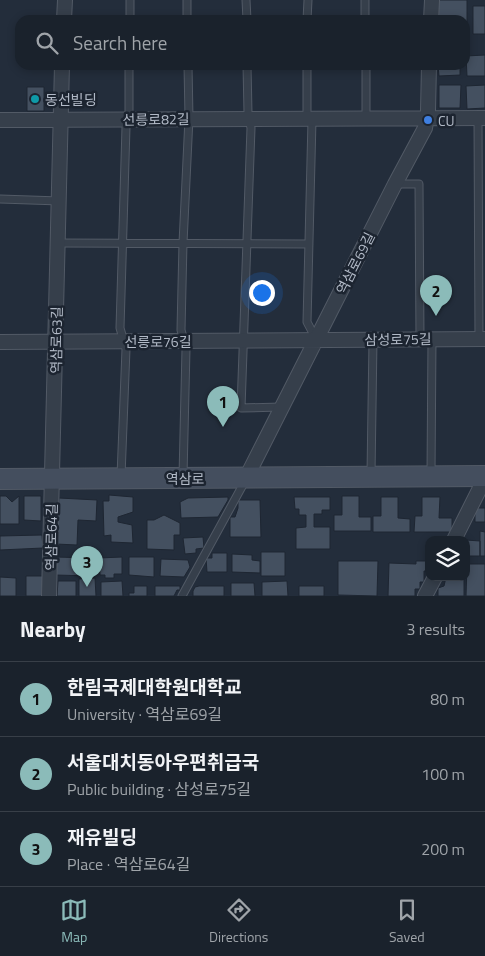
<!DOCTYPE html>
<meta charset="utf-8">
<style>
body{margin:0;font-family:"Titillium Web","Noto Sans KR",sans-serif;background:#272f38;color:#f1f3f6}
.controls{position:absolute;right:15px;bottom:15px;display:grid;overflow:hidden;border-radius:10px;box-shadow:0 2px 8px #0003}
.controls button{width:45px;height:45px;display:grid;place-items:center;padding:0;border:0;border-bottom:1px solid #383f48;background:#1a222c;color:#f1f3f6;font:25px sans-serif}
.you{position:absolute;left:261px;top:292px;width:18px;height:18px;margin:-12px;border:4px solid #fff;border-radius:50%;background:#1a73e8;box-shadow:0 0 0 8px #1a73e833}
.badge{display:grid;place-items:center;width:32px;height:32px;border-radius:50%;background:#8bbbb9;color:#111;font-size:16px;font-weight:700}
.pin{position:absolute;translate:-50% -41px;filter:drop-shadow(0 1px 2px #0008)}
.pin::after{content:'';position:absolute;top:26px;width:18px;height:15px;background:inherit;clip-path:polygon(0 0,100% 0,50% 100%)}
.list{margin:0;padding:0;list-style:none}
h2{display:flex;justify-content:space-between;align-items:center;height:65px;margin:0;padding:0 20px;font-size:21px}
h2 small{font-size:16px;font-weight:400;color:#9fa4a9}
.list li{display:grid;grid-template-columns:32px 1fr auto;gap:15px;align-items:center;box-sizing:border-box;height:75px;padding:0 20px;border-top:1px solid #383f48}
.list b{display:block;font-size:19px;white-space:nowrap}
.list p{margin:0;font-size:16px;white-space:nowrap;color:#9fa4a9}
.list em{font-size:16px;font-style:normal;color:#9fa4a9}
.icon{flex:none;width:28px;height:28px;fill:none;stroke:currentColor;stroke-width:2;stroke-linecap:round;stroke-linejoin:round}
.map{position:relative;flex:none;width:485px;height:596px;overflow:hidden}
.search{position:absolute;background:#1a222c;box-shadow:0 2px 8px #0003;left:15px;right:15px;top:15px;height:55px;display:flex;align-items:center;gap:12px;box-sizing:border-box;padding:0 18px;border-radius:15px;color:#9fa4a9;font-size:19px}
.sheet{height:290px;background:#1a222c}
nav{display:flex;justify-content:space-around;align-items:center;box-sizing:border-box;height:70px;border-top:1px solid #383f48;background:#1a222c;font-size:14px;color:#9fa4a9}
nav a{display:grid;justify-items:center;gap:2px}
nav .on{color:#8bbbb9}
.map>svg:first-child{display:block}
</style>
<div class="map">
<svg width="485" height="596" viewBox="0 0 485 596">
<rect width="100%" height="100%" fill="#232d3b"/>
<path fill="#445060" stroke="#1e2632" d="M437 0H467V22H465V20H438Z
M473 6H485V34H473Z
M467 33 468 51H465V34Z
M485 55V76H467L466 56Z
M438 65H460V75L439 76Z
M439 85H461L460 108H439Z
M485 85V108L467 109 466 86Z
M27 87H44V111H27Z
M109 495 133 497V512L118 517V522L132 525 133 543 111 542V535L104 536 103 501H109Z
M0 496H6L12 502 19 496V524H0Z
M24 496H41V521L24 520Z
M342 496H359V517H371V531H334V515H342Z
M228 497V500L218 517 181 518 180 502 188 498Z
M294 497H330V510H322V514H314V527H330V549H296V528L306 527V515H299V509H295Z
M381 497H398V518L410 519V532H373V516H381Z
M422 497H440L439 518H452V532H414L415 516H422Z
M59 498 97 500 96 521 78 520 77 545 56 544Z
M238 500H260L261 537H230V517H235L238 508Z
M475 508H485V522H475Z
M164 515 180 523V535H174V550L147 549V520H154Z
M480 531 485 532V556H480Z
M42 535 43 548 0 550V536Z
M203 537 204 548 196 549V553L185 554 183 538Z
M466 540 480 541V556H466Z
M261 552H285V576H261Z
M212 553H227V572H207L206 558H212Z
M232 554 252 555V560L260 561V573L232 572Z
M55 557 93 558V576L55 575Z
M122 557V574H114V578H105V575H100L99 558Z
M129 557H154V577L129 575Z
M161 559 188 560 190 567 184 577 160 576Z
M338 561H378L377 596 338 595Z
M416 561H428V571H424V582H420V589H415V596H388L389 563 416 564Z
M467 564H485V596H466Z
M26 576H43L42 596H26Z
M0 577 16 578V596H0Z
M446 577H464V596H438V588L444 586Z
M95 578 96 596H79V579Z
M58 581H76V596H57Z
M122 581 123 596H101V582Z
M287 581 288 596H262V582Z
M231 583H254L255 596H231Z
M134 586H147V596H129V593H134Z
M155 586H180V590H177L174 596H155Z
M199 586H224V596H193V591L195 587Z
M299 586H324V596H299Z"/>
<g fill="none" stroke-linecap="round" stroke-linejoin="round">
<defs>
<path id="service" d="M187 0V20
M246 0 247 20
M365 0V20
M130 20V0
M307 20 308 0
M247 65 248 113 251 128 241 408 281 407
M366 65V119
M478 118 479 339
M307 119V65
M312 120 307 322 316 339
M395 184H419L420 339
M0 199 60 201
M58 243 309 244
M371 474 373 340
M431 474 432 339
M121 476 126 349 120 328 126 127 129 120V65
M183 476 186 349 181 330 183 243 189 118 188 65
M182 596 245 481"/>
<path id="minor" d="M64 20 65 0
M431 20 432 0
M0 120 485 118
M0 342 485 339
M246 478 395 184 425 128 428 111 429 65
M454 540 485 478
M49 596 62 65
M425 596 435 577"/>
<path id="secondary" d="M0 479 485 476"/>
</defs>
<use href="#service" stroke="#525a66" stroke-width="9"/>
<use href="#minor" stroke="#525a66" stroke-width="16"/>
<use href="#secondary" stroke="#525a66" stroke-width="22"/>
<use href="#service" stroke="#363f4b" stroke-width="7"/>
<use href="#minor" stroke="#363f4b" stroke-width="14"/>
<use href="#secondary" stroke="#444e5e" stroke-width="20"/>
</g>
<circle fill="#0f9aa8" stroke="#1c2430" stroke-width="2" cx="35" cy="99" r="5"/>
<circle fill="#3f7fe0" stroke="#1c2430" stroke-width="2" cx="428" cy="120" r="5"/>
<g text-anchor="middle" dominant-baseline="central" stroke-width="5" stroke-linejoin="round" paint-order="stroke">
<g font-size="14" fill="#b2bac7" stroke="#1c2430" text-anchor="start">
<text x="45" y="99">동선빌딩</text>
<text x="438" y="120">CU</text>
</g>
<g font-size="14" fill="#b2bac7" stroke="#1c2430">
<text transform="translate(156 119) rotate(-1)">선릉로82길</text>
<text transform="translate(355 263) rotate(-63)">역삼로69길</text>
<text transform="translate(398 339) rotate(-1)">삼성로75길</text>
<text transform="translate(56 340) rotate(-89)">역삼로63길</text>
<text x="158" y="341">선릉로76길</text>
<text x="185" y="478">역삼로</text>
<text transform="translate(51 537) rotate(-89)">역삼로64길</text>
</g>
</g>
</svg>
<div class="controls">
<button><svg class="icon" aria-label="layers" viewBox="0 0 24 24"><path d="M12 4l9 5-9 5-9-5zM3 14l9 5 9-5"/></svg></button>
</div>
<div class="you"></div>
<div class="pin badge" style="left:223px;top:427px">1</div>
<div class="pin badge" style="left:436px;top:316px">2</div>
<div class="pin badge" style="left:87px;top:587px">3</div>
<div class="search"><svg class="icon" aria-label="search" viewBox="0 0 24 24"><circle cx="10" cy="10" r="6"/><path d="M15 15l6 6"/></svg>Search here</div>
</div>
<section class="sheet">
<h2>Nearby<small>3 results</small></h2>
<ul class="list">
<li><span class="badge">1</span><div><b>한림국제대학원대학교</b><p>University · 역삼로69길</p></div><em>80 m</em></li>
<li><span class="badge">2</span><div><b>서울대치동아우편취급국</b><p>Public building · 삼성로75길</p></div><em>100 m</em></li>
<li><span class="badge">3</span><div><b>재유빌딩</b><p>Place · 역삼로64길</p></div><em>200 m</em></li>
</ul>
</section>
<nav>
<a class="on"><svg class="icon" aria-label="map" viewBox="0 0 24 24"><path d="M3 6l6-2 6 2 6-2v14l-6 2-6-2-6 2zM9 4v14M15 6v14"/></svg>Map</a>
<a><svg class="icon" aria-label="directions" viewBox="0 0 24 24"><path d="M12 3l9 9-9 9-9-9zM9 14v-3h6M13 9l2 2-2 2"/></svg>Directions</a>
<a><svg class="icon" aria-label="saved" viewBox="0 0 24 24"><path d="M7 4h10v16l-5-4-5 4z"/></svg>Saved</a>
</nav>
